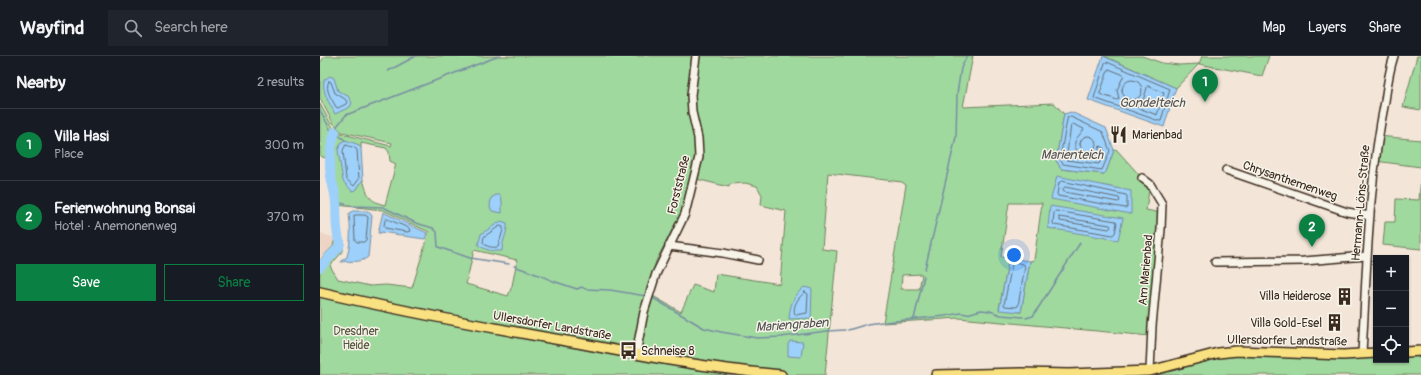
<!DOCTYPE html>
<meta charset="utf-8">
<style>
body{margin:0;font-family:Pangolin,sans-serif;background:#20242c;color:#f1f3f6}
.controls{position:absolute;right:12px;bottom:12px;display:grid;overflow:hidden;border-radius:0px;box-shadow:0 1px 3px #0004}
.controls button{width:36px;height:36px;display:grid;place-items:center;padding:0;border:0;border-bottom:1px solid #363941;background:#171b24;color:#f1f3f6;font:20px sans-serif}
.you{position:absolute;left:694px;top:199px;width:14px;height:14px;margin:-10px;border:3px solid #fff;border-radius:50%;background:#1a73e8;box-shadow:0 0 0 6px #1a73e833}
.badge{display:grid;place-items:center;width:26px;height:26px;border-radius:50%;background:#0b8043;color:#fff;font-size:13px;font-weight:700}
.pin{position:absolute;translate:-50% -33px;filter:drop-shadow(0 1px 2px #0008)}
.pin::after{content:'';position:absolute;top:21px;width:14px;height:12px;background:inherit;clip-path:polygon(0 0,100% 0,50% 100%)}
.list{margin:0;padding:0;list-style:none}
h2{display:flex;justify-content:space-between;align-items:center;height:52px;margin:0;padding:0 16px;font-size:17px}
h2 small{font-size:13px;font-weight:400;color:#9ea1a6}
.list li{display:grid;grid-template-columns:26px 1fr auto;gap:12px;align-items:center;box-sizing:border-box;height:72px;padding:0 16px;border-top:1px solid #363941}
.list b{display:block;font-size:15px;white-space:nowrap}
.list p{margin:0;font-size:13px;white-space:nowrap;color:#9ea1a6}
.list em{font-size:13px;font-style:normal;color:#9ea1a6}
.actions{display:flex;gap:8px;padding:12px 16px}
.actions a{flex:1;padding:9px 0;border:1px solid #0b8043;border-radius:0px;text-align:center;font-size:14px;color:#0b8043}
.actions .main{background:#0b8043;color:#fff}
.icon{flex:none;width:22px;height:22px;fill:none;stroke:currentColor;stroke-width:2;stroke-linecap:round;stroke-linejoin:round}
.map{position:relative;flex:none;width:1101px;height:319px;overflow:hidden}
header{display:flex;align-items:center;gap:24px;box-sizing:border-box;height:56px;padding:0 20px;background:#171b24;border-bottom:1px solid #363941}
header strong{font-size:19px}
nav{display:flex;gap:22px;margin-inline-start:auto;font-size:14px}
.search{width:280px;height:36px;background:#20242c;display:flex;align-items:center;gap:10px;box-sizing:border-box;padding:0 14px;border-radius:0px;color:#9ea1a6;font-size:15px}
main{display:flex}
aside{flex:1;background:#171b24}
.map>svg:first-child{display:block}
</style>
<header>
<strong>Wayfind</strong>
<div class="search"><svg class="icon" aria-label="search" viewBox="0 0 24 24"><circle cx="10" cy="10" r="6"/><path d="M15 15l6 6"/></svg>Search here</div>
<nav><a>Map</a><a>Layers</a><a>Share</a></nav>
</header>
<main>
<aside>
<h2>Nearby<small>2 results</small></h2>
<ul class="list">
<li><span class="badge">1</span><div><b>Villa Hasi</b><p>Place</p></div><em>300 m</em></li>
<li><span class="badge">2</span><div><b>Ferienwohnung Bonsai</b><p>Hotel · Anemonenweg</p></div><em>370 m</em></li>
</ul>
<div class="actions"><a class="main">Save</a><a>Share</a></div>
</aside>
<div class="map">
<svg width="1101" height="319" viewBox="0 0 1101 319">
<rect width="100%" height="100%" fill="#f3e5d8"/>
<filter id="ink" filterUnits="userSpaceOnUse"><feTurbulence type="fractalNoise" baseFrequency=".025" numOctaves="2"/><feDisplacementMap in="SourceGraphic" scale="8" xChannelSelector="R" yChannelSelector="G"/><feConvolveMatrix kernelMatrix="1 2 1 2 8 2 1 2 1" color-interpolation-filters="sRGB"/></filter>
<g filter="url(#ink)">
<path fill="#eed4c5" d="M0 177 15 182 13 190 0 204Z"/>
<path fill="#a0d99e" stroke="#6e825e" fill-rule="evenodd" d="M5 0H373L367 42 369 57 375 83 376 100 362 155 336 205 322 256 327 257 333 240 361 256 373 229 394 236 396 218 460 228 466 155 441 149 442 139 437 130 425 127 410 128 409 131 380 124 377 122 373 39 378 0H653L643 51 734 47 744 58 736 104 741 113 784 118 786 116 794 94 796 93 822 122 830 128 826 154 841 157 830 280 639 262 563 267 586 129 582 126 508 117 502 193 517 195 505 319H0V204L13 190 15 182 24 184 23 195 10 210 18 223 50 230 66 229 92 232 109 176 63 154 17 149 11 104 0 100V48L12 70 16 74 23 78 71 90 72 87 22 76 13 67 0 42V7ZM41 87 66 92 69 96 70 105 76 108 65 149C48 145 48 139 43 124L36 134 37 88 41 92ZM689 147H722L714 204 710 205 701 256 679 253 689 202 681 201ZM154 194 197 204 192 230 188 240 146 228ZM602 218 599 233H581L582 219Z
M784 0H822L842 7 859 9 879 8 882 0H949L942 20 879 8 856 32Z
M1097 0H1101V54L1083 51Z
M1058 80 1101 84V111L1055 105Z
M1101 121V193L1063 189 1065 166H1075L1076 143 1099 144Z
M917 295 1056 297V304H1086V296H1101V319H719L829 318Z"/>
<path fill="#9dd0fa" stroke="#768ea2" d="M783 0 856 32 844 71 768 44Z
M10 20 14 22 18 35 28 40 32 47 30 51 15 58C9 46 2 37 4 24Z
M751 56 786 72 794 94 786 116 784 118 741 113 736 104 744 58Z
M25 84 37 88 41 92 43 124 36 134 32 135 23 125 18 94 21 87Z
M737 120 811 135V158L731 143Z
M176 139H180L182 145V157L172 155 170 151 171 142Z
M730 150 803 162 798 184 728 172Z
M32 155H48L52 160 48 201C39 208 32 204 21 206L22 204 27 201C31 185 31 175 29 158Z
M63 156 107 177 105 183 84 180 83 178 81 179 61 176V177H58Z
M181 165 187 167C188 177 182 184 182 195 171 195 168 195 158 189L161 178Z
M689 202 710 205 701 256 679 254Z
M484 231 492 233 491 262 469 263C470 248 473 241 484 231Z
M470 285 483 286 481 301 468 300V289Z"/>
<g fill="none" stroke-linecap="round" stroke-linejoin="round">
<path stroke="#626c76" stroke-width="1" d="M787 6 850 33 841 65H839L774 42 785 7Z
M789 13 804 19 797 34 799 43 797 44 780 38Z
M802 34a10 10 0 1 1 20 0a10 10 0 1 1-20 0Z
M9 25 11 26 15 37 25 43 27 46 26 48 18 52 16 51C12 43 4 34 9 25Z
M828 30 844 37 837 59 816 51 817 49 823 44Z
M748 61H751L783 76 790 95 782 114 743 108 740 103Z
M753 68 764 73C761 78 757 80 755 86 753 96 767 105 775 99 778 97 779 93 780 90L783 91 784 95 779 108 746 104 751 69Z
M760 88a8 8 0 1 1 16 0a8 8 0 1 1-16 0Z
M26 89 35 92 37 94 39 123 34 130 26 123 23 95Z
M742 125 806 139 807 140V151L805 152 738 140 737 138 739 127Z
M745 131 799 142 800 145 798 146 744 136 743 134Z
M736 155 796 165 797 167 795 177 793 179 734 169 733 167 734 157Z
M35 159H45L48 161 46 184 44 186H37L35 184 34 161Z
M739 161 790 169 791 171 789 173 740 165 739 163Z
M67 163 89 172 90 175 87 176 65 172 64 170 65 164Z
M180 170 183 171V174L178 191C172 192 166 191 163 186L164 181Z
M694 206 703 208 705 210 698 250 696 251 685 250 684 249 692 208Z
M485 236 488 238 487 257 475 259C472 250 478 242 485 236Z"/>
<path stroke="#768ea2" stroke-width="1.5" d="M68 15 96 0
M0 54 10 73 25 84
M17 70 26 59 179 0
M16 146 33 150 63 151 96 167 113 172 117 176 118 191 150 202 189 208
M194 210 224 221 233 225 257 233 262 231 265 233 290 234 326 240
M605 213 636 81 637 38 641 12 647 0
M333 242 384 272 401 276 437 282 461 281 507 275 525 274
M706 262 713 260 760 187
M594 263 604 220
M565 266 625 260 641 257 647 258 661 254 670 255 681 259 703 261
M528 274 548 268 562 266"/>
<path stroke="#9dd0fa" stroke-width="10" d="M0 211 19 191 20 187C15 175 17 160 16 147 16 139 13 130 11 122 9 107 10 91 15 76"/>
<defs>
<path id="minor" d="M906 114 1027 156 1050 160
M822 122 830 128 842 148 841 173 832 270 830 315
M349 190 403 197 438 204
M895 206 984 205 1046 200
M1042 297C1047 213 1048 128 1065 45 1067 30 1069 15 1074 0
M316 298 324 256 336 218 365 158 379 101 378 82 372 56 371 39 376 0"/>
<path id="major" d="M0 236C85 256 172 272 258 287 325 300 393 313 461 319
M1086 296 1101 295
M616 319 701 317 749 318 830 315 898 297 917 295 1023 299 1056 297"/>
</defs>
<use href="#minor" stroke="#3b2a1e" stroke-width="10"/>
<use href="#major" stroke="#3b2a1e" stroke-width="12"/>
<use href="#minor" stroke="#f7f3e8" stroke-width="7"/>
<use href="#major" stroke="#f9e181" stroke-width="9"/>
</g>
</g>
<defs>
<symbol id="restaurant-bare" viewBox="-9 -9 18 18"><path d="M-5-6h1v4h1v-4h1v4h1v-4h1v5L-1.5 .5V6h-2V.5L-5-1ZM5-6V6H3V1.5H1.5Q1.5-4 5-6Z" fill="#3b2a1e" stroke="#f7f3e8" stroke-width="2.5" paint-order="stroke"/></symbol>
<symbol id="building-bare" viewBox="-9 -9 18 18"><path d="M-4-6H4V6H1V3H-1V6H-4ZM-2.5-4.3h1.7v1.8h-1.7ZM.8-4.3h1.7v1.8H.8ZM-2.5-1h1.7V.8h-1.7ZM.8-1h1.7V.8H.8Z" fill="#3b2a1e" stroke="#f7f3e8" stroke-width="2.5" paint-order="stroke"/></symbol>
<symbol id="bus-bare" viewBox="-9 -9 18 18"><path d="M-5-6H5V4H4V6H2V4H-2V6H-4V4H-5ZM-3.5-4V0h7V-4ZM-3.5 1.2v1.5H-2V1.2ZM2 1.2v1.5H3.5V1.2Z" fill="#3b2a1e" stroke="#f7f3e8" stroke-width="2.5" paint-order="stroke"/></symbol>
</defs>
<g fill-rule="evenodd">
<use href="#restaurant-bare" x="786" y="66" width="25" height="25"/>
<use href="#building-bare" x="1012" y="228" width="25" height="25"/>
<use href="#building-bare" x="1002" y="254" width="25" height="25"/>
<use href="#bus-bare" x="296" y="282" width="25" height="25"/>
</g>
<g text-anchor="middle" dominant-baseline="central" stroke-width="3" stroke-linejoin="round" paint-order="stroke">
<g font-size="12" fill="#3b2a1e" stroke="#f7f3e8" text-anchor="start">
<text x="812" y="79">Marienbad</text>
<text x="1011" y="240" text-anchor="end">Villa Heiderose</text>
<text x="1002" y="267" text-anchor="end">Villa Gold-Esel</text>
<text x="321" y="295">Schneise 8</text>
</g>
<g font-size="12" fill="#3b2a1e" stroke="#f7f3e8">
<text transform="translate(970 125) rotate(19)">Chrysanthemenweg</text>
<text transform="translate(359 129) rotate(-76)">Forststraße</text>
<text transform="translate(1041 147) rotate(-85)">Hermann-Löns-Straße</text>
<text transform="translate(826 214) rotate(-85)">Am Marienbad</text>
<text transform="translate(232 270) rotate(10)">Ullersdorfer Landstraße</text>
<text transform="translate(967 285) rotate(1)">Ullersdorfer Landstraße</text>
</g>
<g font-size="12" fill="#54563e" stroke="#f7f3e8">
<text x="36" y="275">Dresdner<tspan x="36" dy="14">Heide</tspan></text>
</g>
<g font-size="13" font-style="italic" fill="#545455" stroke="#f7f3e8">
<text x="832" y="47">Gondelteich</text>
<text x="752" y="99">Marienteich</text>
<text transform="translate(472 269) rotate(-4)">Mariengraben</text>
</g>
</g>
</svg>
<div class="controls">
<button>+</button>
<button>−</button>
<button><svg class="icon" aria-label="locate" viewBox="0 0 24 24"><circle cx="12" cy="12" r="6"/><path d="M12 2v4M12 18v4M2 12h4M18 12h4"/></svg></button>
</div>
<div class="you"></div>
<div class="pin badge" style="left:885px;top:46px">1</div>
<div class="pin badge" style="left:992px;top:191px">2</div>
</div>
</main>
